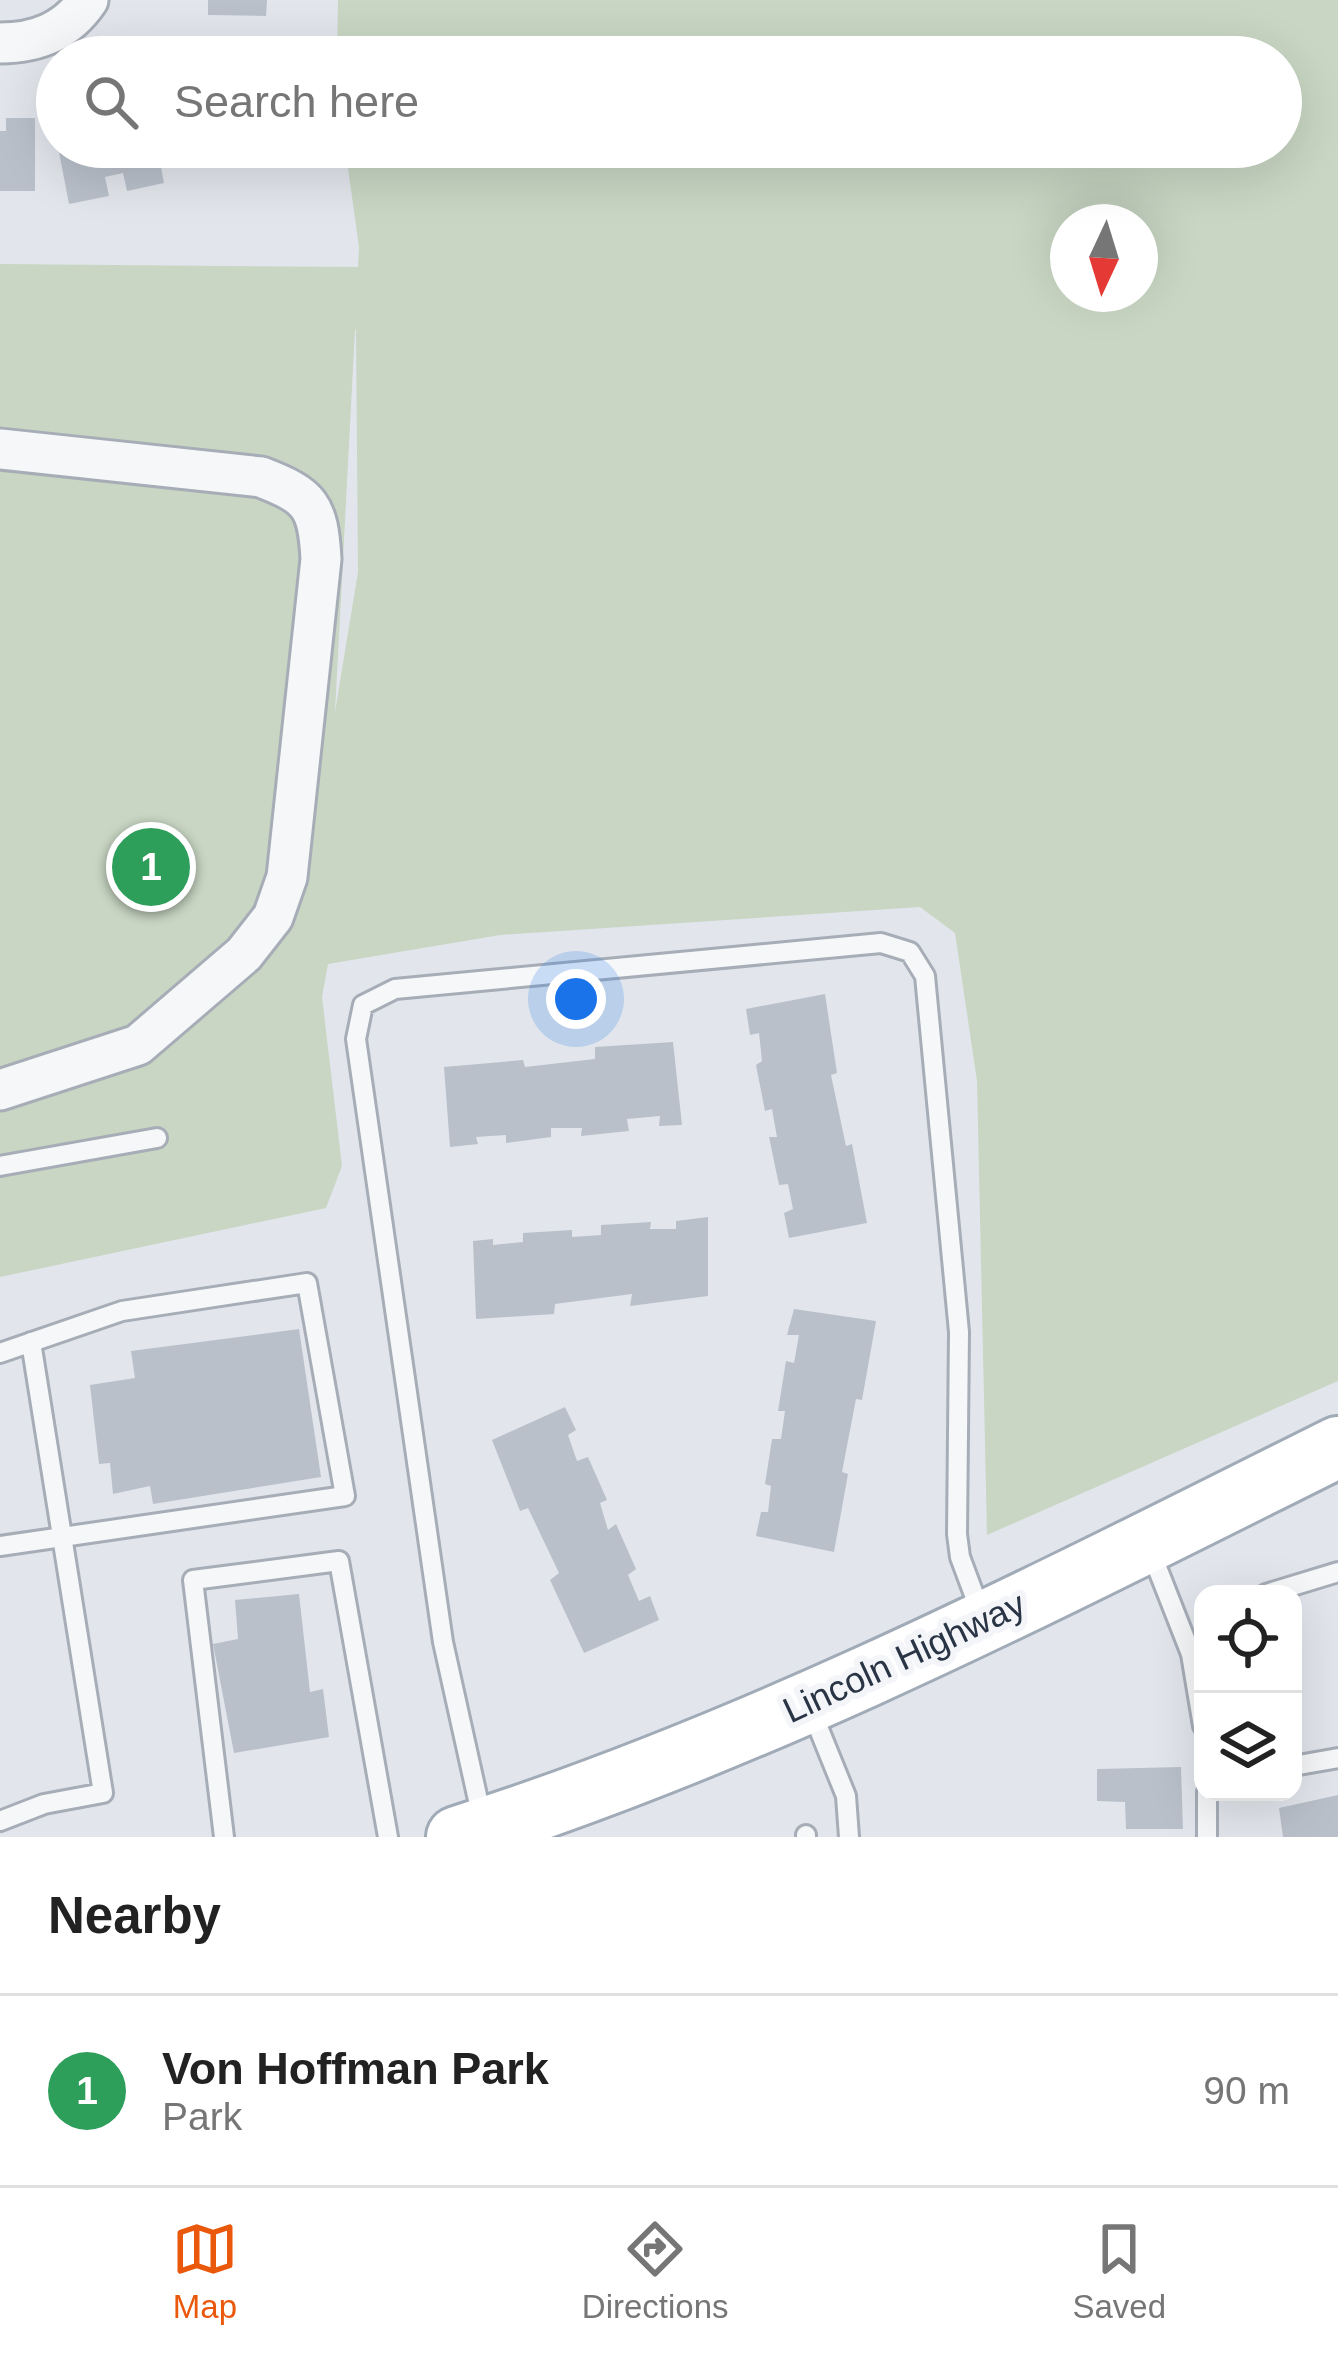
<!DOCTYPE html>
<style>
body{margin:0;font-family:Arial,sans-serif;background:#f2f2f2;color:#222}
.controls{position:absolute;right:36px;bottom:36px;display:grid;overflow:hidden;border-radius:24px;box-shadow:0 12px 48px #0002}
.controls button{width:108px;height:108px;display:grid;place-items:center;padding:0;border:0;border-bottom:3px solid #e0e0e0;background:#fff;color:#222;font:60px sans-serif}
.compass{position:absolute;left:1050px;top:204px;width:108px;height:108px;border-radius:50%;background:#fff;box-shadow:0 12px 48px #0002;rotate:184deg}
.you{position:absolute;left:576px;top:999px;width:42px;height:42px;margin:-30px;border:9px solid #fff;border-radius:50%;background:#1a73e8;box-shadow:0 0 0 18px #1a73e833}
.badge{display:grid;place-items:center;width:78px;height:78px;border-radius:50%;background:#ea580c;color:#fff;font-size:39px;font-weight:700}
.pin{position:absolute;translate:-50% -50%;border:6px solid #fff;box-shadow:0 3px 12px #0006}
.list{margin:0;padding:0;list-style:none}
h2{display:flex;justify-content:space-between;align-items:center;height:156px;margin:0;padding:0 48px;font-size:51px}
h2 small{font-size:39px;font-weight:400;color:#767676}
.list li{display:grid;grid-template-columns:78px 1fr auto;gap:36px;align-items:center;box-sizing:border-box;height:192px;padding:0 48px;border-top:3px solid #e0e0e0}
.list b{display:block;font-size:45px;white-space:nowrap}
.list p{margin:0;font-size:39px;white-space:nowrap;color:#767676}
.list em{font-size:39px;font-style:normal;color:#767676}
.icon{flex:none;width:66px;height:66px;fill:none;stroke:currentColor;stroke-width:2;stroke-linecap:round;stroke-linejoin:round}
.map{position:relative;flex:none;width:1338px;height:1837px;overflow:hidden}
.search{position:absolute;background:#fff;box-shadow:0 12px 48px #0002;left:36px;right:36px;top:36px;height:132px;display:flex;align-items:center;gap:30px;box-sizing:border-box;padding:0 42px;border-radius:66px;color:#767676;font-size:45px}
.sheet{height:348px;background:#fff}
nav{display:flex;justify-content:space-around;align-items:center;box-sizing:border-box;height:168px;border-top:3px solid #e0e0e0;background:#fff;font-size:33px;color:#767676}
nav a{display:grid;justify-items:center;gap:6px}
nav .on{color:#ea580c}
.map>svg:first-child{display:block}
</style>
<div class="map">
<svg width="1338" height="1837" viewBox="0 0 1338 1837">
<rect width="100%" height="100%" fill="#e2e6ec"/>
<path fill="#c8d6c3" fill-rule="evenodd" d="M338 0H1338V1381L987 1535 977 1081 955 933 920 907 500 935 328 964 322 997 342 1166 326 1208 0 1277V264L358 267 359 247 345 147H1281V57H337ZM1068 222H1140V294H1068ZM356 329 358 572 335 712 355 330Z"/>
<path fill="#b9c0ca" d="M208 0H267L266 16 208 15Z
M6 118H35V191H0V131H6Z
M58 147H157L164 183 127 191 123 173 105 177 109 196 69 204Z
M825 994 837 1073 831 1075 846 1146 852 1144 867 1223 789 1238 784 1213 793 1209 788 1184 779 1185 769 1137H777L772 1109 765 1111 756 1065 762 1061 759 1033 750 1035 746 1009Z
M673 1042 682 1125 659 1126 660 1116 627 1119 629 1131 581 1136 582 1128H551V1137L506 1143V1135L476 1137 478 1144 450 1147 444 1067 523 1060 525 1067 595 1059V1047Z
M708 1217V1296L630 1306 632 1294 555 1304 554 1314 476 1319 473 1241 493 1239V1245L523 1242V1233L572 1230V1237L601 1235V1225L651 1222 650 1229H676V1221Z
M794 1309 876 1321 862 1400 856 1399 842 1472 848 1474 834 1552 756 1536 761 1512H768L771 1486 765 1484 772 1439H781L785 1411H778L786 1361 794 1363 799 1335H787Z
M299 1329 321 1477 153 1504 150 1486 113 1494 110 1463 99 1464 90 1385 135 1378 131 1351Z
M565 1407 576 1430 568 1435 577 1461 588 1457 607 1500 600 1503 608 1530 616 1524 636 1569 628 1575 639 1601 650 1596 659 1620 584 1653 550 1580 559 1573 528 1508 520 1511 492 1440Z
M299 1594 310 1692 323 1689 329 1737 234 1753 213 1644 238 1639 235 1600Z
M1181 1767 1183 1829H1126L1125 1802 1097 1801V1769Z
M1338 1795V1837H1283L1279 1808Z"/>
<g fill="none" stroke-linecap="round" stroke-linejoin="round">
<defs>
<path id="lane" d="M0 1166 157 1138
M0 1353 122 1311 307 1283 345 1496 0 1546
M1151 1552 1191 1654 1203 1726
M1266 1594 1338 1572
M810 1707 846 1796 849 1837
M1293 1766 1338 1758
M482 1818 443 1642 356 1039 363 1005 395 989 881 943 910 952 925 976 959 1332 957 1534 960 1557 982 1616
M0 1821 44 1804 103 1793 31 1342
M806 1835V1837
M224 1837 193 1580 339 1561 388 1837
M1207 1837V1792"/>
<path id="street" d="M0 43C37 43 67 31 88 0
M0 449 261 477C310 496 318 505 321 559L287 877 273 917 244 954 138 1045 0 1090"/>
<path id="primary" d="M457 1837C764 1739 1051 1590 1338 1447"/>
</defs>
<use href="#lane" stroke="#a7adb7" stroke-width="24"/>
<use href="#street" stroke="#a7adb7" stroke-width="45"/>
<use href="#primary" stroke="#a1abb8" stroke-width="66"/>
<use href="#lane" stroke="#f6f7f9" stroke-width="18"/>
<use href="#street" stroke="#f6f7f9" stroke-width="39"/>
<use href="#primary" stroke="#fff" stroke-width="60"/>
</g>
<g text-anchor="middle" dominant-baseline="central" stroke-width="12" stroke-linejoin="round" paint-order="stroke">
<g font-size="36" fill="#293445" stroke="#f3f5f9">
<text transform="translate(904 1657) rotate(-25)">Lincoln Highway</text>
</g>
</g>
</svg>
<div class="controls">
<button><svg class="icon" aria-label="locate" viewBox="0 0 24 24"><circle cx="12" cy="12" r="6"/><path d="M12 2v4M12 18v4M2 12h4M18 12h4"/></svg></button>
<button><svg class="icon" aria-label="layers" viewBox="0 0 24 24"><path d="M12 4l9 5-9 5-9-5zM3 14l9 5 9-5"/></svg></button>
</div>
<svg class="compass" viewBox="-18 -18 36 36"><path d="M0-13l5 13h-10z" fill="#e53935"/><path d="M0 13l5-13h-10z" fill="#767676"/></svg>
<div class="you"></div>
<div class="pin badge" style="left:151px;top:867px;background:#2e9e5b">1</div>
<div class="search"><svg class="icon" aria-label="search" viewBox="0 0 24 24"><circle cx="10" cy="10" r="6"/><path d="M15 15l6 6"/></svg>Search here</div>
</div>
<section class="sheet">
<h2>Nearby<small></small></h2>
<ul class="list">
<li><span class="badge" style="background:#2e9e5b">1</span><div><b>Von Hoffman Park</b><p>Park</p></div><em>90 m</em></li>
</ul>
</section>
<nav>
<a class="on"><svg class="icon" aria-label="map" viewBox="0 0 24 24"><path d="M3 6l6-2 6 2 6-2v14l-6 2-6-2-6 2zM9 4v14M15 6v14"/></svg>Map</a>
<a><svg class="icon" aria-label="directions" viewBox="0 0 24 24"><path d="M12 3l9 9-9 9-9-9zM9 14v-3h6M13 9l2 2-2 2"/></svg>Directions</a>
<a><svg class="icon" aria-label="saved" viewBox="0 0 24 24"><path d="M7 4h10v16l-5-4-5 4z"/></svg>Saved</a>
</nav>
